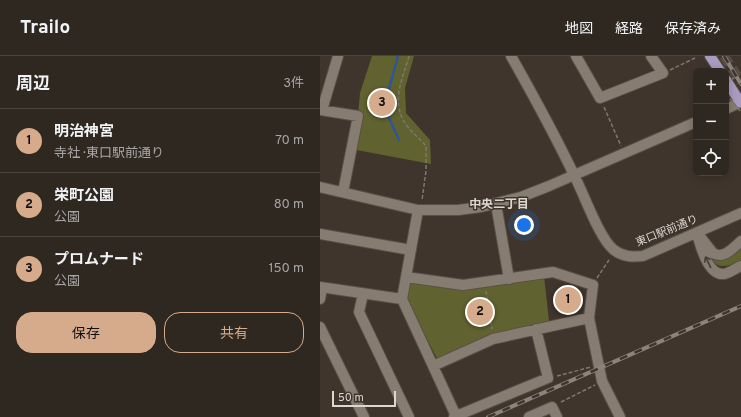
<!DOCTYPE html>
<html lang="ja">
<meta charset="utf-8">
<style>
body{margin:0;font-family:Overpass,"Noto Sans JP",sans-serif;background:#3b342e;color:#f1f3f6}
.controls{position:absolute;right:12px;top:12px;display:grid;overflow:hidden;border-radius:8px;box-shadow:0 2px 10px #0003}
.controls button{width:36px;height:36px;display:grid;place-items:center;padding:0;border:0;border-bottom:1px solid #4a443f;background:#2f2821;color:#f1f3f6;font:20px sans-serif}
.scale{position:absolute;left:12px;bottom:10px;width:64px;box-sizing:border-box;padding-left:4px;border:2px solid #ddd7d1;border-top:0;font-size:11px;line-height:14px;white-space:nowrap;color:#ddd7d1;-webkit-text-stroke:3px #3f352c;paint-order:stroke}
.you{position:absolute;left:204px;top:169px;width:14px;height:14px;margin:-10px;border:3px solid #fff;border-radius:50%;background:#1a73e8;box-shadow:0 0 0 6px #1a73e833}
.badge{display:grid;place-items:center;width:26px;height:26px;border-radius:50%;background:#d6ab8b;color:#111;font-size:13px;font-weight:700}
.pin{position:absolute;translate:-50% -50%;border:2px solid #fff;box-shadow:0 1px 4px #0006}
.list{margin:0;padding:0;list-style:none}
h2{display:flex;justify-content:space-between;align-items:center;height:52px;margin:0;padding:0 16px;font-size:17px}
h2 small{font-size:13px;font-weight:400;color:#a7a6a5}
.list li{display:grid;grid-template-columns:26px 1fr auto;gap:12px;align-items:center;box-sizing:border-box;height:64px;padding:0 16px;border-top:1px solid #4a443f}
.list b{display:block;font-size:15px;white-space:nowrap}
.list p{margin:0;font-size:13px;white-space:nowrap;color:#a7a6a5}
.list em{font-size:13px;font-style:normal;color:#a7a6a5}
.actions{display:flex;gap:8px;padding:12px 16px}
.actions a{flex:1;padding:9px 0;border:1px solid #d6ab8b;border-radius:16px;text-align:center;font-size:14px;color:#d6ab8b}
.actions .main{background:#d6ab8b;color:#111}
.icon{flex:none;width:22px;height:22px;fill:none;stroke:currentColor;stroke-width:2;stroke-linecap:round;stroke-linejoin:round}
.map{position:relative;flex:none;width:421px;height:361px;overflow:hidden}
header{display:flex;align-items:center;gap:24px;box-sizing:border-box;height:56px;padding:0 20px;background:#2f2821;border-bottom:1px solid #4a443f}
header strong{font-size:19px}
nav{display:flex;gap:22px;margin-inline-start:auto;font-size:14px}
main{display:flex}
aside{flex:1;background:#2f2821}
.map>svg:first-child{display:block}
</style>
<header>
<strong>Trailo</strong>
<nav><a>地図</a><a>経路</a><a>保存済み</a></nav>
</header>
<main>
<aside>
<h2>周辺<small>3件</small></h2>
<ul class="list">
<li><span class="badge">1</span><div><b>明治神宮</b><p>寺社 · 東口駅前通り</p></div><em>70 m</em></li>
<li><span class="badge">2</span><div><b>栄町公園</b><p>公園</p></div><em>80 m</em></li>
<li><span class="badge">3</span><div><b>プロムナード</b><p>公園</p></div><em>150 m</em></li>
</ul>
<div class="actions"><a class="main">保存</a><a>共有</a></div>
</aside>
<div class="map">
<svg width="421" height="361" viewBox="0 0 421 361">
<rect width="100%" height="100%" fill="#3f352c"/>
<path fill="#60632f" d="M52 0H94L85 32 86 57 110 84 111 108 31 93 38 60 40 37Z
M421 190V204C410 210 400 214 391 204L392 202C407 206 411 200 421 190Z
M224 220 229 265 170 279 118 304 87 246 91 223 143 230Z"/>
<g fill="none" stroke-linecap="round" stroke-linejoin="round">
<path stroke="#2e5793" stroke-width="2.5" d="M78 0 64 51 79 84"/>
<path stroke="#574d45" stroke-width="10" stroke-dasharray="10 5" stroke-linecap="butt" d="M404 0 421 26"/>
<defs>
<path id="minor" d="M191 0C213 39 235 79 254 119 264 138 279 182 294 194 303 201 312 201 323 200L421 157
M256 0 280 42 343 17 331 0
M406 53 421 46
M0 54 38 60 23 136
M2 54 18 0
M0 131 98 154H138L161 151 201 141 229 130 376 66
M176 148 189 223
M377 177C380 189 388 220 404 218 410 217 416 212 421 210
M0 178 91 194
M378 178 393 197C404 204 414 191 421 185
M86 221 98 154
M0 231 82 243
M43 238 39 256 89 361
M0 243 2 232
M0 271 44 361
M113 310 82 243 86 221 143 229 233 216 273 229 269 262
M136 360 228 322 216 273
M134 361 136 360 113 310 173 283 269 262 282 325 300 361
M209 361 232 351 237 361"/>
<path id="major" d="M390 0 400 15
M406 24 420 46"/>
</defs>
<use href="#minor" stroke="#595149" stroke-width="12"/>
<use href="#major" stroke="#595149" stroke-width="12"/>
<path stroke="#7f766f" stroke-width="1.5" stroke-dasharray="4 2" stroke-linecap="butt" d="M89 0C83 22 72 42 83 64 88 73 99 82 106 90V115L102 144
M350 14 375 2
M284 51 301 90
M277 222 289 204
M166 235 172 273
M237 320 271 311
M241 346 275 329"/>
<use href="#minor" stroke="#877c71" stroke-width="10"/>
<use href="#major" stroke="#a99bc2" stroke-width="10"/>
<defs>
<path id="rail" d="M404 0 421 28
M168 361 421 250"/>
</defs>
<use href="#rail" stroke="#8b837c" stroke-width="4"/>
<use href="#rail" stroke="#3f352c" stroke-width="2.5" stroke-dasharray="8" stroke-linecap="butt"/>
<path stroke="#7f766f" stroke-width="1.5" stroke-dasharray="4 2" stroke-linecap="butt" d="M406 27 414 22
M406 38 421 56"/>
</g>
<defs><path id="oneway-shaft" d="M-6 0H5M1.5-3L5.5 0L1.5 3" fill="none" stroke-width="1.6" stroke-linecap="round" stroke-linejoin="round"/></defs>
<use stroke="#463c33" href="#oneway-shaft" transform="translate(388 206) rotate(-116)"/>
<g text-anchor="middle" dominant-baseline="central" stroke-width="3" stroke-linejoin="round" paint-order="stroke">
<g font-size="11" fill="#ddd7d1" stroke="#3f352c">
<text transform="translate(347 175) rotate(-22)">東口駅前通り</text>
</g>
<g font-size="12" font-weight="bold" fill="#ddd7d1" stroke="#3f352c">
<text x="179" y="149">中央二丁目</text>
</g>
</g>
</svg>
<div class="controls">
<button>+</button>
<button>−</button>
<button><svg class="icon" aria-label="locate" viewBox="0 0 24 24"><circle cx="12" cy="12" r="6"/><path d="M12 2v4M12 18v4M2 12h4M18 12h4"/></svg></button>
</div>
<div class="scale">50 m</div>
<div class="you"></div>
<div class="pin badge" style="left:248px;top:244px">1</div>
<div class="pin badge" style="left:160px;top:256px">2</div>
<div class="pin badge" style="left:62px;top:47px">3</div>
</div>
</main>
